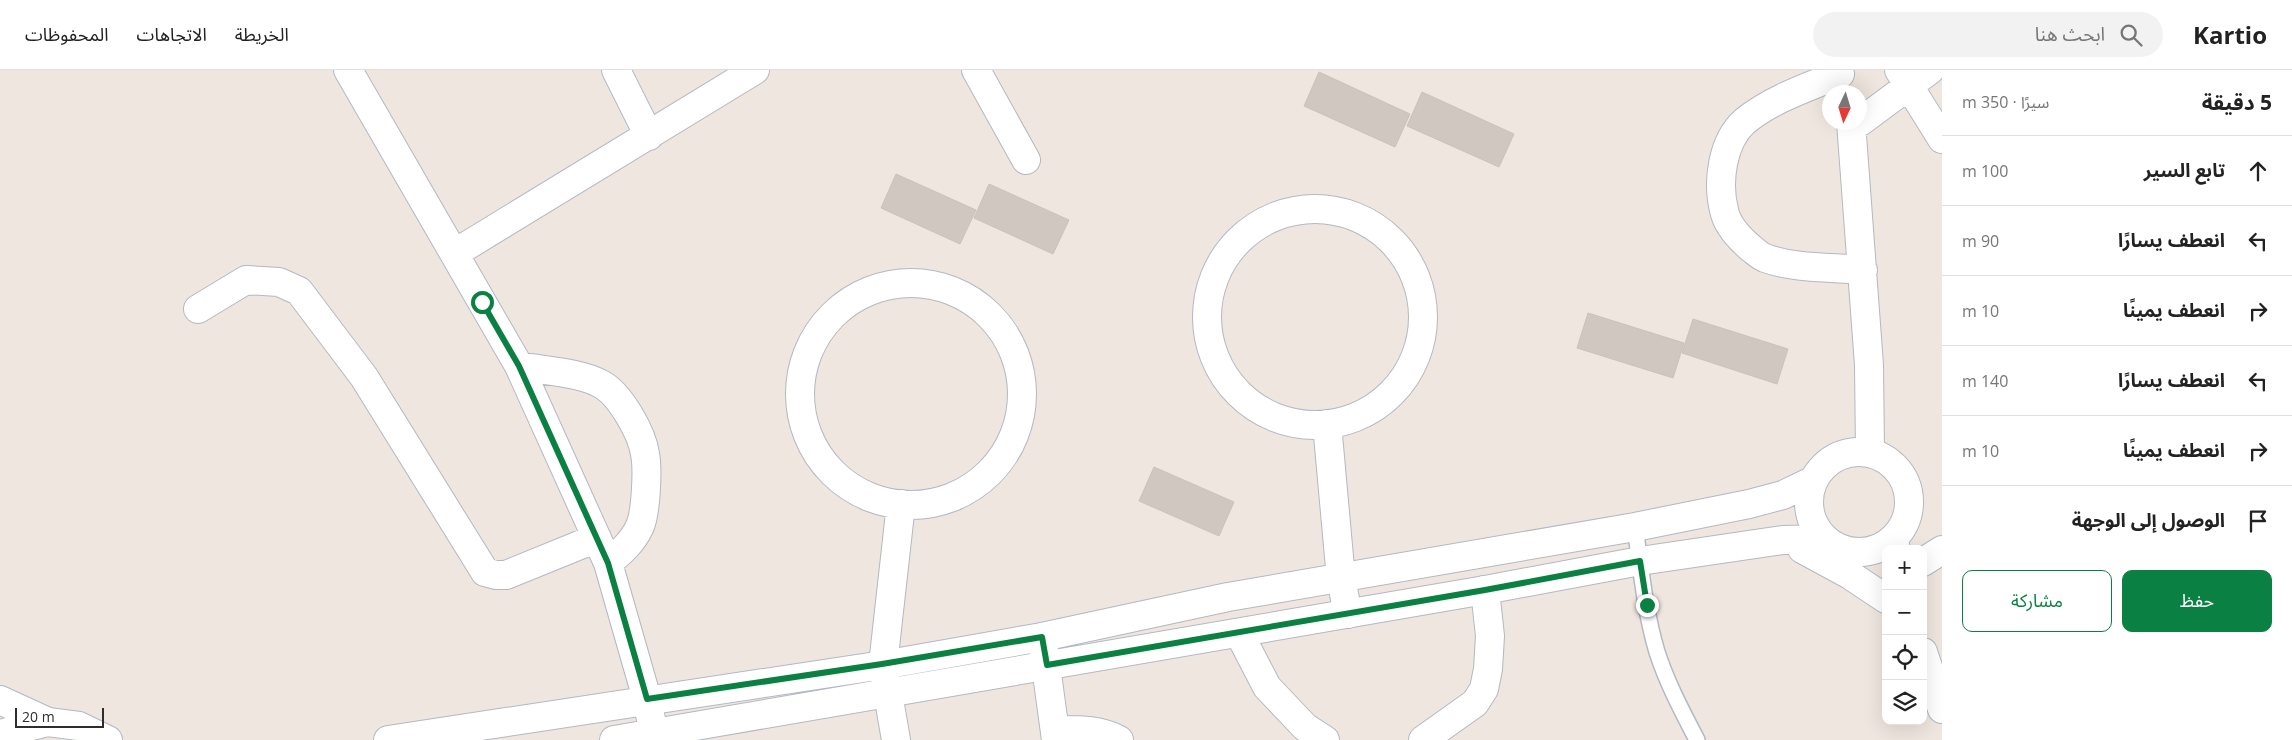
<!DOCTYPE html>
<html lang="ar">
<meta charset="utf-8">
<style>
body{margin:0;font-family:"Open Sans","Noto Sans Arabic",sans-serif;background:#f2f2f2;color:#222;direction:rtl}
.controls{position:absolute;right:15px;bottom:15px;display:grid;overflow:hidden;border-radius:10px;box-shadow:0 5px 20px #0002}
.controls button{width:45px;height:45px;display:grid;place-items:center;padding:0;border:0;border-bottom:1px solid #e0e0e0;background:#fff;color:#222;font:25px sans-serif}
.compass{position:absolute;left:1822px;top:15px;width:45px;height:45px;border-radius:50%;background:#fff;box-shadow:0 5px 20px #0002;rotate:184deg}
.scale{position:absolute;left:15px;bottom:12px;width:89px;box-sizing:border-box;padding-left:5px;border:2px solid #2d2d2d;border-top:0;font-size:14px;line-height:18px;white-space:nowrap;color:#2d2d2d;-webkit-text-stroke:4px #fff;paint-order:stroke}
.stop{position:absolute;width:15px;height:15px;margin:-11px;border:4px solid #0b8043;border-radius:50%;background:#fff}
.stop.end{background:#0b8043;border-color:#fff;box-shadow:0 1px 5px #0008}
.list{margin:0;padding:0;list-style:none}
h2{display:flex;justify-content:space-between;align-items:center;height:65px;margin:0;padding:0 20px;font-size:21px}
h2 small{font-size:16px;font-weight:400;color:#767676}
.list li{display:grid;grid-template-columns:32px 1fr auto;gap:15px;align-items:center;box-sizing:border-box;height:70px;padding:0 20px;border-top:1px solid #e0e0e0}
.list b{display:block;font-size:19px;white-space:nowrap}
.list em{font-size:16px;font-style:normal;color:#767676}
.actions{display:flex;gap:10px;padding:15px 20px}
.actions a{flex:1;padding:11px 0;border:1px solid #0b8043;border-radius:10px;text-align:center;font-size:18px;color:#0b8043}
.actions .main{background:#0b8043;color:#fff}
.icon{flex:none;width:28px;height:28px;fill:none;stroke:currentColor;stroke-width:2;stroke-linecap:round;stroke-linejoin:round}
.map{position:relative;flex:none;width:1942px;height:670px;overflow:hidden;direction:ltr}
header{display:flex;align-items:center;gap:30px;box-sizing:border-box;height:70px;padding:0 25px;background:#fff;border-bottom:1px solid #e0e0e0}
header strong{font-size:24px}
nav{display:flex;gap:28px;margin-inline-start:auto;font-size:18px}
.search{width:350px;height:45px;background:#f2f2f2;display:flex;align-items:center;gap:12px;box-sizing:border-box;padding:0 18px;border-radius:28px;color:#767676;font-size:19px}
main{display:flex}
aside{flex:1;background:#fff}
.map>svg:first-child{display:block}
</style>
<header>
<strong>Kartio</strong>
<div class="search"><svg class="icon" aria-label="search" viewBox="0 0 24 24"><circle cx="10" cy="10" r="6"/><path d="M15 15l6 6"/></svg>ابحث هنا</div>
<nav><a>الخريطة</a><a>الاتجاهات</a><a>المحفوظات</a></nav>
</header>
<main>
<aside>
<h2>5 دقيقة<small>سيرًا · 350 m</small></h2>
<ul class="list">
<li><svg class="icon" aria-label="ahead" viewBox="0 0 24 24"><path d="M12 20V5M6 11l6-6 6 6"/></svg><div><b>تابع السير</b></div><em>100 m</em></li>
<li><svg class="icon" aria-label="left" viewBox="0 0 24 24"><path d="M17 20v-9H6M10 6l-5 5 5 5"/></svg><div><b>انعطف يسارًا</b></div><em>90 m</em></li>
<li><svg class="icon" aria-label="right" viewBox="0 0 24 24"><path d="M7 20v-9h11M14 6l5 5-5 5"/></svg><div><b>انعطف يمينًا</b></div><em>10 m</em></li>
<li><svg class="icon" aria-label="left" viewBox="0 0 24 24"><path d="M17 20v-9H6M10 6l-5 5 5 5"/></svg><div><b>انعطف يسارًا</b></div><em>140 m</em></li>
<li><svg class="icon" aria-label="right" viewBox="0 0 24 24"><path d="M7 20v-9h11M14 6l5 5-5 5"/></svg><div><b>انعطف يمينًا</b></div><em>10 m</em></li>
<li><svg class="icon" aria-label="arrive" viewBox="0 0 24 24"><path d="M6 21V4h12l-3 4 3 4H6"/></svg><div><b>الوصول إلى الوجهة</b></div></li>
</ul>
<div class="actions"><a class="main">حفظ</a><a>مشاركة</a></div>
</aside>
<div class="map">
<svg width="1942" height="670" viewBox="0 0 1942 670">
<rect width="100%" height="100%" fill="#efe6df"/>
<path fill="#cfc7c0" stroke="#cbc2b8" d="M1319 2 1410 44 1395 77 1304 36Z
M1422 22 1514 64 1499 97 1407 56Z
M896 104 976 140 960 174 881 138Z
M989 114 1069 150 1053 184 974 148Z
M1588 243 1684 273 1673 308 1577 278Z
M1693 249 1788 279 1777 314 1682 283Z
M1154 397 1234 432 1219 466 1139 431Z"/>
<g fill="none" stroke-linecap="round" stroke-linejoin="round">
<defs>
<path id="service" d="M1635 457C1641 499 1645 542 1657 582 1667 613 1682 641 1697 670"/>
<path id="minor" d="M348 0 519 296 608 493 647 629 655 670
M616 0 649 66
M976 0 1026 90
M1899 0 1942 69
M1840 4C1808 17 1772 29 1745 51 1722 71 1717 112 1724 140 1727 156 1740 169 1752 179 1756 182 1760 186 1765 188 1795 199 1831 197 1863 200
M1851 52 1869 295 1870 382
M1860 52 1930 0
M1207 247a108 108 0 1 1 216 0a108 108 0 1 1-216 0Z
M455 183 755 0
M800 324a111 111 0 1 1 222 0a111 111 0 1 1-222 0Z
M198 239 246 210 279 212 299 221 364 307 485 502 496 505H506L597 468
M519 296C543 301 580 302 601 314 620 324 642 363 645 384 648 399 646 442 640 456 633 472 621 482 608 493
M1327 354 1341 509 1348 544
M1923 492 1942 480
M1239 563 1267 617 1305 657 1325 670
M1042 567 1056 670
M1055 660C1078 660 1099 659 1119 670
M896 670 883 595 901 434
M1423 670 1475 633 1484 619 1488 599 1490 566 1485 520"/>
<path id="tertiary" d="M1893 470 1896 479
M1923 582 1942 639
M0 630 48 652"/>
<path id="secondary" d="M1809 432a50 50 0 1 1 100 0a50 50 0 1 1-100 0Z
M1802 479 1850 505 1886 529
M0 668 7 662 48 652 79 656 108 670
M388 670 883 595 1042 567 1228 527 1635 457 1749 434 1783 425 1814 410
M614 670 1485 520 1640 491 1783 470 1824 469"/>
</defs>
<use href="#service" stroke="#b3b8c2" stroke-width="18"/>
<use href="#minor" stroke="#b3b8c2" stroke-width="30"/>
<use href="#tertiary" stroke="#b3b8c2" stroke-width="30"/>
<use href="#secondary" stroke="#b3b8c2" stroke-width="30"/>
<use href="#service" stroke="#fff" stroke-width="15"/>
<use href="#minor" stroke="#fff" stroke-width="28"/>
<use href="#tertiary" stroke="#fff" stroke-width="28"/>
<use href="#secondary" stroke="#fff" stroke-width="28"/>
</g>
<g fill="none" stroke-linecap="round" stroke-linejoin="round">
<path stroke="#0b8043" stroke-width="6" d="M482 232 519 296 608 493 647 629 882 594 1042 567 1047 595 1485 520 1640 491 1647 535"/>
</g>
</svg>
<div class="controls">
<button>+</button>
<button>−</button>
<button><svg class="icon" aria-label="locate" viewBox="0 0 24 24"><circle cx="12" cy="12" r="6"/><path d="M12 2v4M12 18v4M2 12h4M18 12h4"/></svg></button>
<button><svg class="icon" aria-label="layers" viewBox="0 0 24 24"><path d="M12 4l9 5-9 5-9-5zM3 14l9 5 9-5"/></svg></button>
</div>
<svg class="compass" viewBox="-18 -18 36 36"><path d="M0-13l5 13h-10z" fill="#e53935"/><path d="M0 13l5-13h-10z" fill="#767676"/></svg>
<div class="scale">20 m</div>
<div class="stop" style="left:482px;top:232px"></div>
<div class="stop end" style="left:1647px;top:535px"></div>
</div>
</main>
